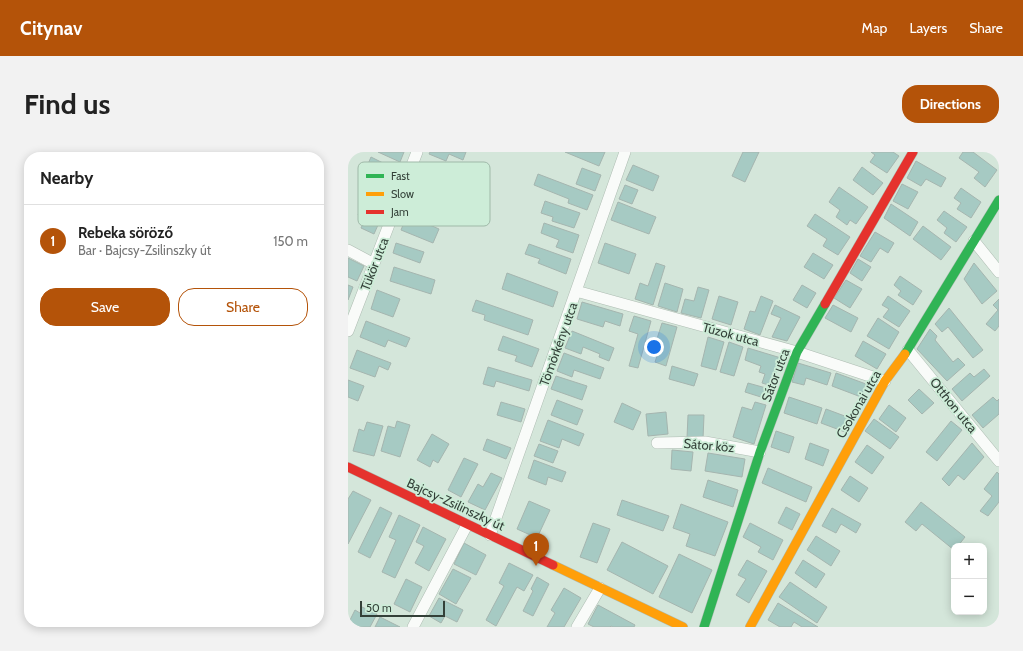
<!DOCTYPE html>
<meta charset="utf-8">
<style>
body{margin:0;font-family:Cabin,sans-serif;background:#f2f2f2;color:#222}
.controls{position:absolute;right:12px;bottom:12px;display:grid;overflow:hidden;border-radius:8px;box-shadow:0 2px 10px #0003}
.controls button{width:36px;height:36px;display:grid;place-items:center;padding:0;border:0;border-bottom:1px solid #e0e0e0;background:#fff;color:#222;font:20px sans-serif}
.scale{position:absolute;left:12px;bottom:10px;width:85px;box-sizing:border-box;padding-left:4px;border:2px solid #334038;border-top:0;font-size:11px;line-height:14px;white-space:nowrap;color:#334038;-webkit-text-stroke:3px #cdedd8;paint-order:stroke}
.you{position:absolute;left:306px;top:195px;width:14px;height:14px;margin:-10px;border:3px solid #fff;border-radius:50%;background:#1a73e8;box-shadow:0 0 0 6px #1a73e833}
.badge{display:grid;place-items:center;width:26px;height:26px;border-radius:50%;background:#b45309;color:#fff;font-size:13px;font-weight:700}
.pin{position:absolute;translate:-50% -33px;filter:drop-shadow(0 1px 2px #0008)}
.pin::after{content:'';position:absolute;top:21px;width:14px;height:12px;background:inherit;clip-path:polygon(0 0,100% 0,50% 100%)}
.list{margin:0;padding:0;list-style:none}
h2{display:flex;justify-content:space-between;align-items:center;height:52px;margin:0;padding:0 16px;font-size:17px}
h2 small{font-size:13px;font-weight:400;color:#767676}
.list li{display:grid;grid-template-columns:26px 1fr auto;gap:12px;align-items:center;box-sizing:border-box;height:72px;padding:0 16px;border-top:1px solid #e0e0e0}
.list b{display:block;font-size:15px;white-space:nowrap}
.list p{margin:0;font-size:13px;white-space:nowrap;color:#767676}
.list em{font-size:13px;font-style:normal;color:#767676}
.actions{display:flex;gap:8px;padding:12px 16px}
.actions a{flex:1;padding:9px 0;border:1px solid #b45309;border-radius:16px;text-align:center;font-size:14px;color:#b45309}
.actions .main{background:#b45309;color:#fff}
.map{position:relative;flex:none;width:651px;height:475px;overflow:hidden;border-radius:16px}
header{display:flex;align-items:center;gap:24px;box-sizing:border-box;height:56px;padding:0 20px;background:#b45309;color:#fff}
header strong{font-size:19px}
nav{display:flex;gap:22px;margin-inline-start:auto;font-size:14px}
.intro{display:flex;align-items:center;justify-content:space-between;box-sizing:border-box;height:96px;padding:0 24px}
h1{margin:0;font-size:28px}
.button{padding:10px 18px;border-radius:16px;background:#b45309;color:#fff;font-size:14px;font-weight:700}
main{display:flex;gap:24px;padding:0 24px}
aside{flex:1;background:#fff;border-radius:16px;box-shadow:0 2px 10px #0003}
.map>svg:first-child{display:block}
</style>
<header>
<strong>Citynav</strong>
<nav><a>Map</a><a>Layers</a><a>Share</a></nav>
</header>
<div class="intro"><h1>Find us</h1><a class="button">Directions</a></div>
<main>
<aside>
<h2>Nearby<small></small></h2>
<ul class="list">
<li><span class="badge">1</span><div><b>Rebeka söröző</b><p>Bar · Bajcsy-Zsilinszky út</p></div><em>150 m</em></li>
</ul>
<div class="actions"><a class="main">Save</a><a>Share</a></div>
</aside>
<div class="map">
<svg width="651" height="475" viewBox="0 0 651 475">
<rect width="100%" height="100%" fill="#d4e6da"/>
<path fill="#a6cac3" stroke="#a5b5af" d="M30 0H56L52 10Z
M82 0H118L115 8 101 2 98 9 81 2Z
M217 0H257L251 14Z
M395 0H411L397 30 384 24Z
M523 0H545L551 4 539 21 522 10 527 3Z
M615 0H625L649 18 637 35 626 26 631 20 611 6Z
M23 5 43 15 37 29 17 19Z
M568 9 598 26 593 35 578 27 573 34 559 26Z
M285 13 311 24 305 39 278 28Z
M514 15 535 31 525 43 505 28Z
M234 16 253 23 247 39 228 32Z
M190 22 245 43 239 58 220 51 221 47 186 33Z
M554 32 570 40 560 57 545 49Z
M277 33 290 38 284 52 271 47Z
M491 35 520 55 508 72 502 68 499 73 488 65 492 58 481 50Z
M613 36 633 50 623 66 609 57 613 51 606 46Z
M197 49 232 61 226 76 204 69 205 65 193 61Z
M270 50 308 65 301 82 263 68Z
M543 52 570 70 562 84 536 66Z
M14 55 34 64 26 82 13 76 17 67 10 63Z
M596 59 619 75 608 90 596 81 599 76 589 68Z
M467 62 502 85 490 103 475 94 479 87 459 74Z
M59 63 91 77 85 91 53 78Z
M196 71 231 83 225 101 208 95 211 88 193 81Z
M575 74 603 95 593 108 565 87Z
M527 80 546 91 540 101 532 96 523 110 512 104Z
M48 91 76 100 72 111 45 101Z
M257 91 288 102 281 122 250 111Z
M181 92 223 107 218 122 190 111 192 107 177 102Z
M465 101 485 113 476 127 456 115Z
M0 106 16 114 9 129 0 125Z
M510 107 523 115 514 129 502 121Z
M308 111 317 114 305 153 287 147 292 131 300 134Z
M626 111 649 139 634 152 616 127Z
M46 115 87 128 83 142 42 129Z
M159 121 210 140 205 155 154 137Z
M552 124 574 139 565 153 550 143 553 139 546 133Z
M498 128 514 137 502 156 486 146Z
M317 131 335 137 329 160 310 154Z
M0 133 5 135 0 148Z
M454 133 468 141 459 156 445 148Z
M350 135 361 138 353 166 333 161 337 147 346 149Z
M29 138 52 147 45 165 23 157Z
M371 144 390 150 383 173 364 167Z
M413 144 425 149 412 183 396 177 402 159 407 160Z
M540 144 562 159 551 175 535 165 541 157 534 153Z
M651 147V174L647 179 638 172 650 158 645 153Z
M128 148 185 168 180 183 136 168 137 163 124 159Z
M234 150 275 162 272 174 257 169 255 175 229 167Z
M427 153 452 165 439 189 424 185 433 166 423 162Z
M485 153 510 166 503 180 477 166Z
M601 156 635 198 625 206 600 175 594 180 587 172Z
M286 164 303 169 290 216 281 214 290 182 281 179Z
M530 166 551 180 541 197 519 184Z
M18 169 62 186 58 195 40 188 37 195 12 185Z
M314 171 329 175 318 214 307 210 313 192 308 190Z
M582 177 589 184 587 188 605 210 610 206 617 213 599 229 569 197Z
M224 179 266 196 261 209 251 205 252 202 235 195 233 202 217 196Z
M155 184 191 197 184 215 167 209 169 204 150 198Z
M360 185 376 190 368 218 353 214Z
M515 189 538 202 529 217 507 204Z
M381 190 395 195 386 224 372 220Z
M400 196 433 206 424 234 414 231 417 222 411 220 413 214 397 208Z
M9 198 43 211 40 218 31 214 27 225 2 216Z
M216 201 256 216 252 227 226 218 224 225 209 219Z
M450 211 483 221 479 233 458 226 456 233 444 230Z
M324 214 350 222 346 234 321 227Z
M140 215 184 228 181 239 148 229 146 235 135 232Z
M636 217 642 224 614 249 604 237 622 221 626 225Z
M488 221 518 232 513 245 484 234Z
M208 224 239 234 234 248 203 237Z
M0 228 16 234 10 249 0 245Z
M400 231 418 236 416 246 397 240Z
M571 237 586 251 574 262 560 248Z
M441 245 474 256 469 272 436 261Z
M645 245 649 249 651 247V262L635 276 624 263Z
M209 248 235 258 229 273 203 263Z
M153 250 177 257 173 270 149 263Z
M407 250 418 253 406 292 385 285 394 255 404 258Z
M274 251 293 260 285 278 266 270Z
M541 253 558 266 548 280 531 267Z
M478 257 502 266 497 280 473 271Z
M318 260 320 282 300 284 298 262Z
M340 263H356L355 287 339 286Z
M526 267 551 285 542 297 517 279Z
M200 268 236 282 231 294 214 287 211 296 192 289Z
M49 269 62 273 52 305 33 299 40 274 47 276Z
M603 269 614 278 589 309 578 300Z
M19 270 35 274 26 304 5 299 11 277 16 279Z
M428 279 446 285 441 301 423 295Z
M84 282 101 292 90 311 85 308 82 315 69 308Z
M139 287 163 296 158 307 135 298Z
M462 291 481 298 475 314 457 307Z
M624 291 636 305 616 328 610 323 601 334 594 327Z
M191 292 210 299 205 311 186 304Z
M519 293 536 305 524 322 507 310Z
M324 298 345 300 343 319 323 317Z
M360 301 397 307 394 325 357 319Z
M116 306 130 312 113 345 100 338Z
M186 308 218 320 214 330 200 325 198 333 180 326Z
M420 316 464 335 458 350 414 331Z
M649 320 651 322V350L640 364 632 359 644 344 636 337Z
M143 321 154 326 137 358 120 350 130 332 135 335Z
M502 324 520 336 511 350 493 338Z
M360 328 390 338 385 355 355 345Z
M5 339 23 348 0 392V347Z
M274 348 321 364 315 379 269 363Z
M181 349 202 358 189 386 169 377Z
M573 350 617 385 610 394H606V398L574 372 568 379 557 370Z
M333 352 380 370 367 404 338 394 342 382 325 376Z
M32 355 44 361 22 406 10 400Z
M438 355 452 362 444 378 430 371Z
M484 356 513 372 508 381 493 372 488 381 474 374Z
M51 363 72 373 47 426 34 420 48 388 41 385Z
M245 371 262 377 249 411 232 405Z
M402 371 435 388 425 408 410 400 413 395 395 385Z
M75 375 98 387 81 419 67 411 76 394 68 390Z
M468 384 492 399 483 414 459 398Z
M274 390 320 414 305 442 259 418Z
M116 391 138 403 128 423 106 412Z
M331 402 364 418 344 461 311 445Z
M399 408 419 419 401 451 388 443 398 427 390 423Z
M455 408 477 422 468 436 447 421Z
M161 411 185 423 176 439 169 435 148 474 138 468 156 434 151 431Z
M105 417 123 426 108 452 91 442Z
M189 425 201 432 185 464 175 459 185 439 183 437Z
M58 427 74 435 62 460 46 452Z
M442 430 479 455 469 471 431 445Z
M216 436 233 446 216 475H199L207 461 203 458Z
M91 446 115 458 109 470 97 464 93 471 81 464Z
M430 451 470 475H454L446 470 443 475H432L420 468Z
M250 453 287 473 286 475H265L263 474 262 475H246L240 472Z
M14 455 29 462 22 475H5L0 472 7 458 12 461Z
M32 465 52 475H27Z"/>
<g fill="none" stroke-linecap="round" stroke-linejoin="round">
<defs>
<path id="street" d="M626 89 651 120
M0 98 26 112
M228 139 449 200 537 229
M0 179 69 0
M560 198 651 309
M309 291 357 290 412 300
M142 383 277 0
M65 475 119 373
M229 475 252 436"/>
<path id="fast" d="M557 202 651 48
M356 475 412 300 449 200 477 152"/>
<path id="slow" d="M205 413 335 475
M402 475 537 229 557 202"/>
<path id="jam" d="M477 152 565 0
M0 315 205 413"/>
</defs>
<use href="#street" stroke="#aebcb2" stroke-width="12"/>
<use href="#fast" stroke="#aebcb2" stroke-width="10"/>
<use href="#slow" stroke="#aebcb2" stroke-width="10"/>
<use href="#jam" stroke="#aebcb2" stroke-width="10"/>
<use href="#street" stroke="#f9fbf9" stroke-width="11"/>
<use href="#fast" stroke="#30b455" stroke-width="9"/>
<use href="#slow" stroke="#ff9f0a" stroke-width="9"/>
<use href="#jam" stroke="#e5322d" stroke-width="9"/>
</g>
<g text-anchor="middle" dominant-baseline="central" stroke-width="3.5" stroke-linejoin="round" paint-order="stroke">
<g font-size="13" fill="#334038" stroke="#cdedd8">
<text transform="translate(26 112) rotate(-69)">Tükör utca</text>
<text transform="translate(383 182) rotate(15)">Túzok utca</text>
<text transform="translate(210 192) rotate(-70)">Tömörkény utca</text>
<text transform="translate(427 223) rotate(-69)">Sátor utca</text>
<text transform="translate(510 252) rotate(-60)">Csokonai utca</text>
<text transform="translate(606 253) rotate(51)">Otthon utca</text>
<text transform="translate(361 293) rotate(5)">Sátor köz</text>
<text transform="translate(108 352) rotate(25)">Bajcsy-Zsilinszky út</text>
</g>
</g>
<rect x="10" y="10" width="132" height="64" rx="6" fill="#cdedd8" stroke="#9fb9a8" stroke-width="1"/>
<rect x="18" y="22" width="18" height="4" fill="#30b455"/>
<rect x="18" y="40" width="18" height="4" fill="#ff9f0a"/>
<rect x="18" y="58" width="18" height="4" fill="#e5322d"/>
<g font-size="11" fill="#334038">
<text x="43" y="28">Fast</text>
<text x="43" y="46">Slow</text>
<text x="43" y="64">Jam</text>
</g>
</svg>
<div class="controls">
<button>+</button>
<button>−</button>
</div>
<div class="scale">50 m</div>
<div class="you"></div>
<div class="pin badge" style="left:188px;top:414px">1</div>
</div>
</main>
